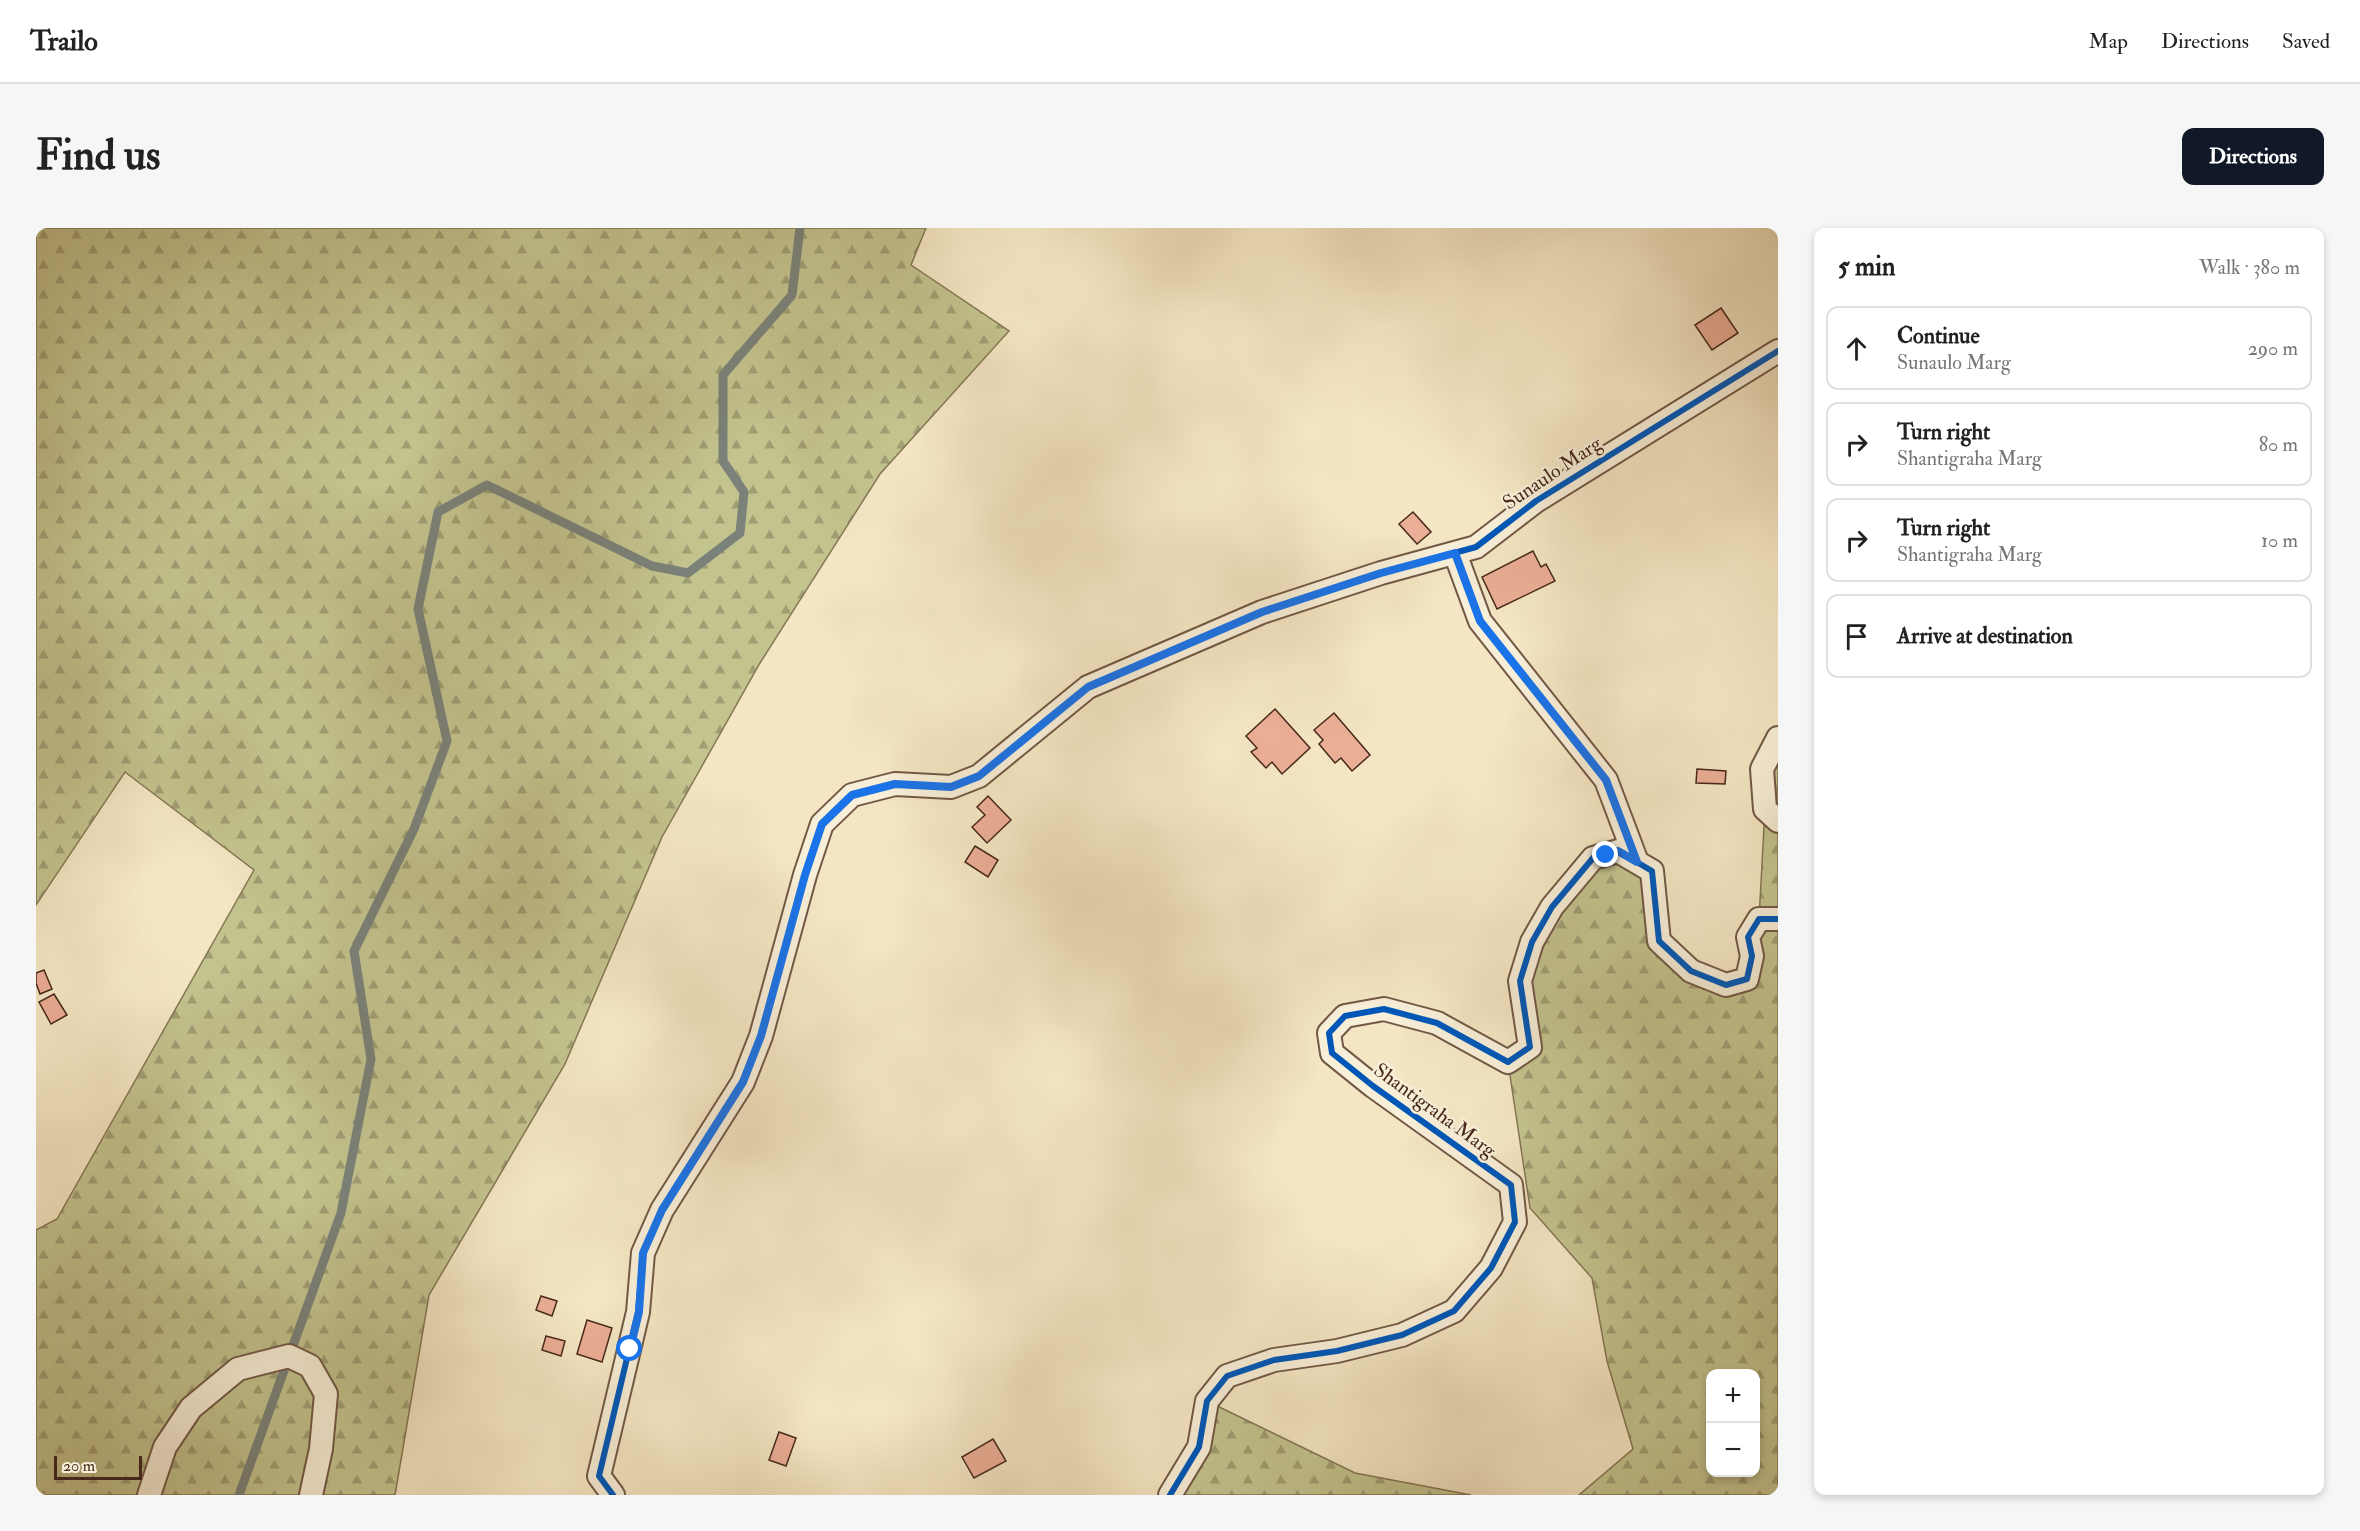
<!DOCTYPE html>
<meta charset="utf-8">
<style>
body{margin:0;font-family:"IM FELL Double Pica",serif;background:#f6f6f6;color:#222}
.controls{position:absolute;right:18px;bottom:18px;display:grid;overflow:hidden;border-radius:12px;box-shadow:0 3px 9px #0003}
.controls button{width:54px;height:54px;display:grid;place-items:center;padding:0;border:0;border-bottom:2px solid #e0e0e0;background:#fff;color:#222;font:30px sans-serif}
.scale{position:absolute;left:18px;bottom:15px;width:88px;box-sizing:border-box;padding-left:6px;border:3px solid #47281b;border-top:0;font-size:16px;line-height:21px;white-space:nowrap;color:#47281b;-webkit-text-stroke:4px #f8efd8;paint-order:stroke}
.stop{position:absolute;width:18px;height:18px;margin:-14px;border:4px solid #1a73e8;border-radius:50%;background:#fff}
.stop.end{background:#1a73e8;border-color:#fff;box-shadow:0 2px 6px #0008}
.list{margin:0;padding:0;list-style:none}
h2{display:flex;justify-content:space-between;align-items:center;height:78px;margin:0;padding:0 24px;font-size:26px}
h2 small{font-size:20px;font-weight:400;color:#767676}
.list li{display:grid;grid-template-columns:39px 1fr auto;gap:18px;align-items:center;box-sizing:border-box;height:84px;margin:0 12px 12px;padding:0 12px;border:2px solid #e0e0e0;border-radius:12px}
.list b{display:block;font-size:22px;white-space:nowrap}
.list p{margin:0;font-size:20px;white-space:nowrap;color:#767676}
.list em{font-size:20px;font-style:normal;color:#767676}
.icon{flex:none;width:33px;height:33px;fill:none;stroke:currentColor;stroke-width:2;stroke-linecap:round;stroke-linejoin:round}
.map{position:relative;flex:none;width:1742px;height:1267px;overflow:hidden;border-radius:12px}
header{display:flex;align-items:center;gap:36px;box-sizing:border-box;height:84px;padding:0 30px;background:#fff;border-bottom:2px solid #e0e0e0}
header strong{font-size:28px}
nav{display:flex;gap:33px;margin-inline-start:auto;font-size:21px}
.intro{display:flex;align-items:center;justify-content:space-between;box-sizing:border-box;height:144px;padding:0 36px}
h1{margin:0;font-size:42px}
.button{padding:15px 27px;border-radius:12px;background:#111827;color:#fff;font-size:21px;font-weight:700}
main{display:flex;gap:36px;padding:0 36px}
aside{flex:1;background:#fff;border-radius:12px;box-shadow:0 3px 9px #0003}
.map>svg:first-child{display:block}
</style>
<header>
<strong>Trailo</strong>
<nav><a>Map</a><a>Directions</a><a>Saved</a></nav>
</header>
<div class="intro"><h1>Find us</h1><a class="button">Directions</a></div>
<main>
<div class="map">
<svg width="1742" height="1267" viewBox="0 0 1742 1267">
<defs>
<pattern id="forest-firs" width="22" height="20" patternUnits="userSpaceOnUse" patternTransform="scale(1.5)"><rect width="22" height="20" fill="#c3c38e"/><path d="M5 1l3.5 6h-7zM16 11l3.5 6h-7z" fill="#a09e73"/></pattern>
</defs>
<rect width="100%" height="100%" fill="#f4e6c3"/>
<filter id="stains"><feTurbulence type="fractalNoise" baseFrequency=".00333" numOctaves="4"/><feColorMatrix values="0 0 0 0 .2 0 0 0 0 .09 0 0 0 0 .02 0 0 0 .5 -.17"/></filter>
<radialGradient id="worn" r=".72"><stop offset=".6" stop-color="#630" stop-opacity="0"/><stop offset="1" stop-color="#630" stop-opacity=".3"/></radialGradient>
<path fill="url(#forest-firs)" stroke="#857654" stroke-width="1.5" fill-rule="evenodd" d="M0 0H890L875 37 973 103 844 246 724 435 626 609 529 836 393 1067 359 1267H0V1002L21 991 218 642 89 544 0 677Z
M1742 510V1267H1543L1597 1221 1571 1133 1556 1050 1494 980 1472 834 1494 819 1484 753 1516 679 1582 623 1616 643 1623 713 1655 743 1711 751 1723 691 1729 581ZM1674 1146H1720V1244H1674Z
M1171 1173 1319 1245 1435 1267H1134Z"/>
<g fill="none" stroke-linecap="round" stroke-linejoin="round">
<path stroke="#7a8279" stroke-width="9" d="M203 1267 305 985 335 831 318 723 378 601 411 513 382 381 402 284 451 257 616 338 652 345 704 305 708 264 687 233V147L756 67 764 0"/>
</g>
<path fill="#ebae96" stroke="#47281b" stroke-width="1.5" d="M1685 80 1702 105 1676 122 1659 97Z
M1377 284 1395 304 1381 316 1363 296Z
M1497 323 1505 339 1510 336 1519 353 1461 381 1446 349Z
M1239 481 1274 520 1246 546 1236 534 1230 540 1215 524 1221 520 1210 508Z
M1298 485 1334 527 1316 543 1305 530 1299 535 1283 516 1287 512 1278 502Z
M1661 541 1690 543 1689 556 1660 555Z
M952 568 975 592 951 615 936 599 949 587 941 579Z
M939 618 962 632 952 649 929 634Z
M8 742 16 761 4 766 0 755V745Z
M18 766 31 787 15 796 3 774Z
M505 1068 521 1073 516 1088 500 1082Z
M551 1092 576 1100 566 1134 541 1126Z
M510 1108 529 1113 525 1128 506 1122Z
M743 1204 760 1210 750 1238 733 1232Z
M957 1211 970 1233 938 1250 926 1229Z"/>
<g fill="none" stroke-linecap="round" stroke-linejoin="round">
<defs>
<path id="street" d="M1419 325 1444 393 1570 552 1601 634
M1742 510 1726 541 1729 581 1742 593
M113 1267 129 1219 155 1180 202 1141 253 1128 274 1138 290 1166 285 1221 275 1267
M577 1267 563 1248 602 1084 607 1025 626 982 707 854 725 808 769 647 786 596 816 567 859 556 915 559 943 548 1052 459 1226 384 1345 345 1440 319 1500 273 1742 123
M1134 1267 1163 1219 1171 1173 1191 1148 1238 1132 1301 1123 1366 1107 1418 1083 1455 1040 1479 994 1475 957 1337 858 1296 825 1293 805 1309 788 1348 781 1401 795 1472 834 1494 819 1484 753 1496 714 1516 679 1557 630 1582 623 1616 643 1623 713 1655 743 1690 757 1711 751 1716 728 1712 709 1723 691H1742"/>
</defs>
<use href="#street" stroke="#725845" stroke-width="26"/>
<use href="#street" stroke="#f8efd8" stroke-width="22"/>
<defs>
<path id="cycleway" d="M577 1267 563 1248 602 1084 607 1025 626 982 707 854 725 808 769 647 786 596 816 567 859 556 915 559 943 548 1052 459 1226 384 1345 345 1440 319 1500 273 1742 123
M1134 1267 1163 1219 1171 1173 1191 1148 1238 1132 1301 1123 1366 1107 1418 1083 1455 1040 1479 994 1475 957 1337 858 1296 825 1293 805 1309 788 1348 781 1401 795 1472 834 1494 819 1484 753 1496 714 1516 679 1557 630 1582 623 1616 643 1623 713 1655 743 1690 757 1711 751 1716 728 1712 709 1723 691H1742"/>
</defs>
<use href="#cycleway" stroke="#f8efd8" stroke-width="10"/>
<use href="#cycleway" stroke="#0057b8" stroke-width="6"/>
</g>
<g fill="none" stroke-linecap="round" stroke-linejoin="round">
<path stroke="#1a73e8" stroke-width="8" d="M594 1121 603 1084 607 1025 626 982 707 854 725 808 769 647 786 596 816 567 859 556 915 559 943 548 1052 459 1226 384 1345 345 1419 325 1444 393 1570 552 1601 634 1582 623 1570 627"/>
</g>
<g text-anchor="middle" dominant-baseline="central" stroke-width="5" stroke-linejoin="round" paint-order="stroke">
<g font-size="20" fill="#47281b" stroke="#f8efd8">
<text transform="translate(1516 245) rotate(-34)">Sunaulo Marg</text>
<text transform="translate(1399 882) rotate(36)">Shantigraha Marg</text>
</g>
</g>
<rect width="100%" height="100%" filter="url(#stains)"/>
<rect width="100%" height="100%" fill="url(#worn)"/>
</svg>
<div class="controls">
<button>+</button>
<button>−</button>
</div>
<div class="scale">20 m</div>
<div class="stop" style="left:594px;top:1121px"></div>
<div class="stop end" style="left:1570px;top:627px"></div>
</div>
<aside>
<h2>5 min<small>Walk · 380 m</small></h2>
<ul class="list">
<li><svg class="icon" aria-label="ahead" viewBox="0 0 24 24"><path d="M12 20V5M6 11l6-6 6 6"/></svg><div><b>Continue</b><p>Sunaulo Marg</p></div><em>290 m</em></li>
<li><svg class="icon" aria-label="right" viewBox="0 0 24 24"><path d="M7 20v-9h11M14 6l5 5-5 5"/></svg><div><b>Turn right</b><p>Shantigraha Marg</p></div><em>80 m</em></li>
<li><svg class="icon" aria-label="right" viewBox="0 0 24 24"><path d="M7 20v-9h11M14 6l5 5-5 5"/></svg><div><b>Turn right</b><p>Shantigraha Marg</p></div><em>10 m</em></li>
<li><svg class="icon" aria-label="arrive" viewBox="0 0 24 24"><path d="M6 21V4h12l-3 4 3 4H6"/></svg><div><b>Arrive at destination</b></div></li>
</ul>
</aside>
</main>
